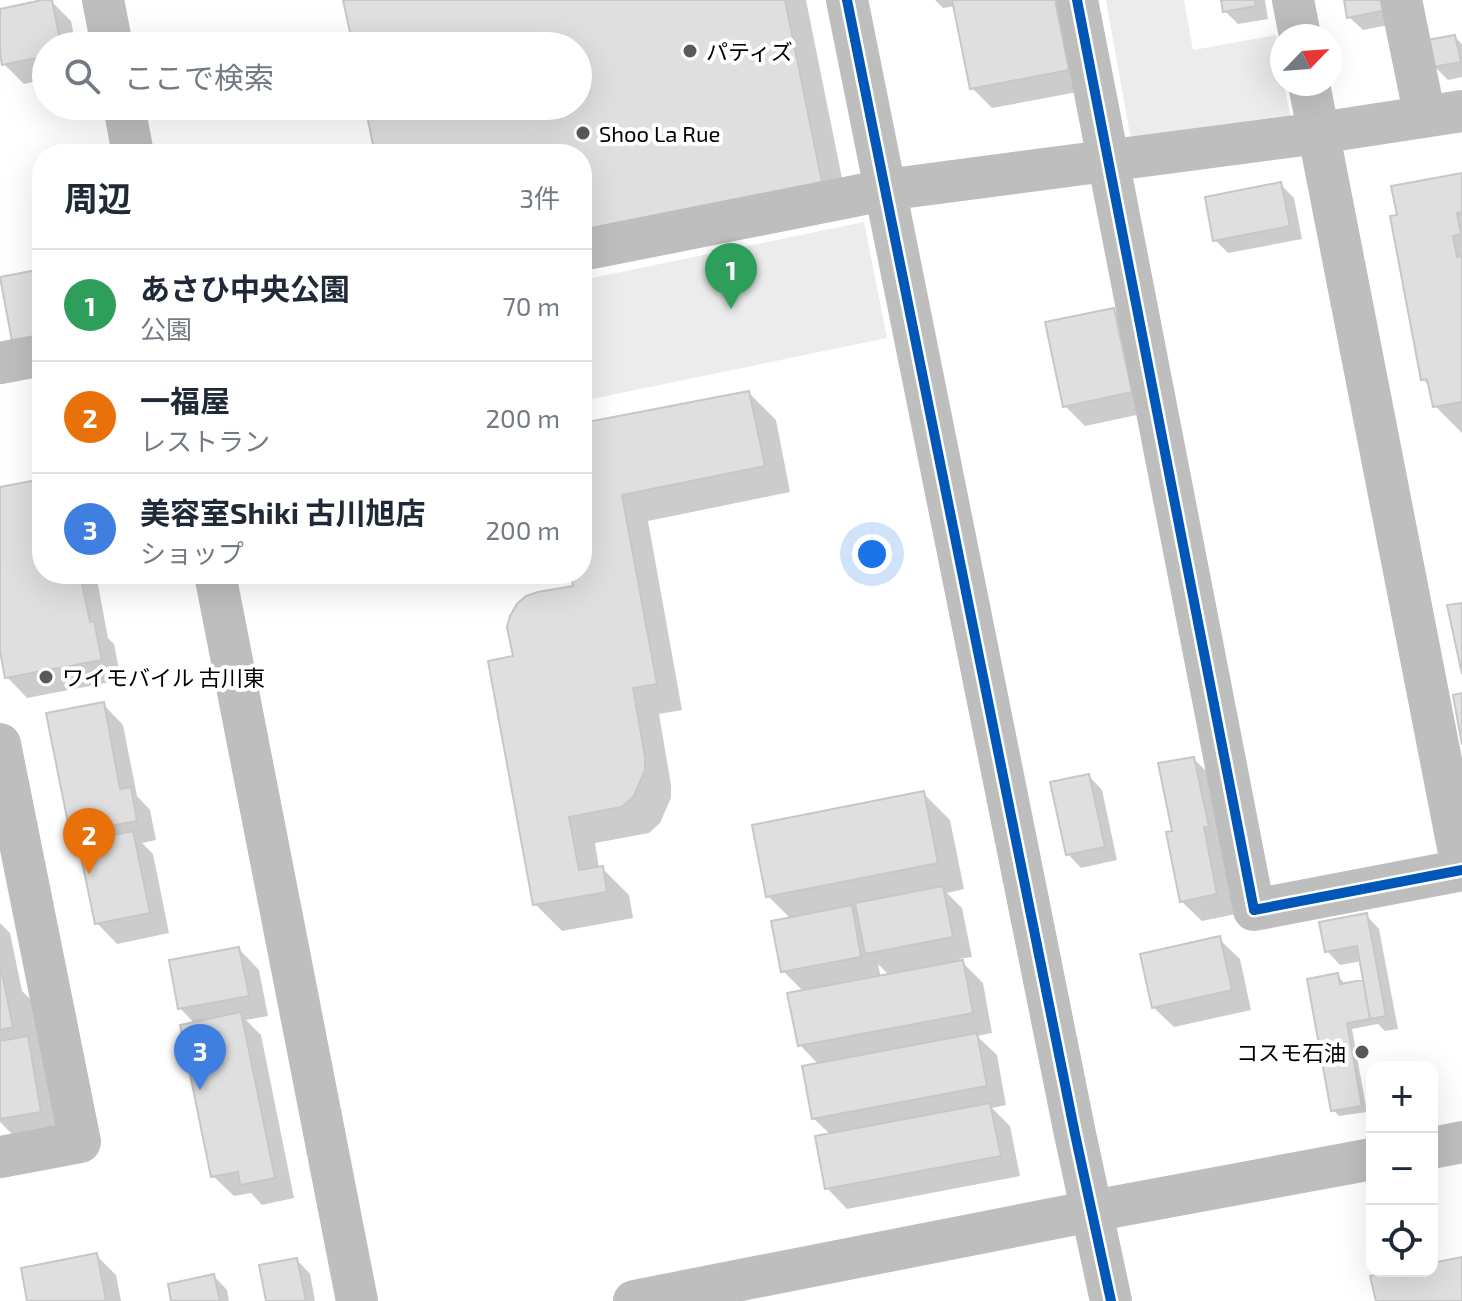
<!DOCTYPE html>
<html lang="ja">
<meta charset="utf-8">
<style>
body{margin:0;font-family:"Exo 2","Noto Sans JP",sans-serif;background:#f6f6f7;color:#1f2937}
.controls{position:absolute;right:24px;bottom:24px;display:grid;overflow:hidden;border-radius:16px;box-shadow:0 8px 32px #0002}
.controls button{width:72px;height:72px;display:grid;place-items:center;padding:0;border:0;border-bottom:2px solid #e0e1e3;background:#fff;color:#1f2937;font:40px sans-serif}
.compass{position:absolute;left:1270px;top:24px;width:72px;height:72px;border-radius:50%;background:#fff;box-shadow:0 8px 32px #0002;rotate:65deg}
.you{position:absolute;left:872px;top:554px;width:28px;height:28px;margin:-20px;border:6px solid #fff;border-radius:50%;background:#1a73e8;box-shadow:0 0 0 12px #1a73e833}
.badge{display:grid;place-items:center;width:52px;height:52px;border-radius:50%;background:#111827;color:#fff;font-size:26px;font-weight:700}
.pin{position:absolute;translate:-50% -66px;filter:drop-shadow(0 2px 4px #0008)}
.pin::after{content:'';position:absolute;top:42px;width:28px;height:24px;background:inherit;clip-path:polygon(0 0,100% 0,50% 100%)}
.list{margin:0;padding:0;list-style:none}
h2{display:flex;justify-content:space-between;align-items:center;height:104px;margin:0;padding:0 32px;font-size:34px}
h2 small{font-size:26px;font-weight:400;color:#747a83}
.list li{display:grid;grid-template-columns:52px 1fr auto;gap:24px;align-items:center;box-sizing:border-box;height:112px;padding:0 32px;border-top:2px solid #e0e1e3}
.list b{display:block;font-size:30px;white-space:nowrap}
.list p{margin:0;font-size:26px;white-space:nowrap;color:#747a83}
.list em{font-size:26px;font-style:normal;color:#747a83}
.icon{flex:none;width:44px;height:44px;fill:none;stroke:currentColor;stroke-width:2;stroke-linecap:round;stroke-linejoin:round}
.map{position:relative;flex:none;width:1462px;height:1301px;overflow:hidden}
.search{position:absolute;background:#fff;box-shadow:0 8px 32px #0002;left:32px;top:32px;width:560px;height:88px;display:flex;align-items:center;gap:20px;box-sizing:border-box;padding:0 28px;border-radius:44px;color:#747a83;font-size:30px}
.panel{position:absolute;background:#fff;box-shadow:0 8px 32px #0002;left:32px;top:144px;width:560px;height:440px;border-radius:32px}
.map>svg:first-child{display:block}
</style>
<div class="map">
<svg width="1462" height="1301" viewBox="0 0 1462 1301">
<rect width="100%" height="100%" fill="#fff"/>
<path fill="#ececec" d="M1106 0H1184L1193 50 1276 35 1282 71V84H1284L1291 119 1132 146Z
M864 222 887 338 582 401V280Z"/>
<path fill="#0003" fill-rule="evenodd" d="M50 0 71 21 76 46H46V79L24 84 4 64 0 44V11Z
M345 0H806L848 208 582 154H377L367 106H578V46H355Z
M935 0H1070L1088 90 992 108 972 88 956 6 943 8Z
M1223 0H1265L1268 19 1238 24 1225 11Z
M1346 0H1394L1399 23 1363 30 1349 17Z
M1455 37 1462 44V77L1448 80 1434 66Z
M1462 175V433L1435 406 1431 388 1423 379 1399 216Z
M1281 185 1294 198 1302 239 1228 253 1215 240Z
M1114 310 1134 331 1151 412 1085 426 1065 406Z
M749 393 776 420 790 492 648 521 682 710 659 714 671 785V798L660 823 649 833 595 843 599 868H602L629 895 633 918 562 931 535 904 576 587 573 574H582V425Z
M42 481V574H96L108 638 114 644 121 680 27 698 7 677 0 640V489Z
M466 574H516L475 583Z
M103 704 123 725 137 796 150 810 156 840 142 843 153 854 169 933 117 944 97 923 80 841 71 832Z
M1194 759 1214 779 1236 914 1202 921 1181 901 1174 832Z
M1089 776 1102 790 1117 860 1081 868 1068 854Z
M923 793 950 820 964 889 947 893 962 908 972 957 959 959 983 983 992 1033 977 1036 997 1055 1006 1105 992 1108 1010 1126 1020 1176 847 1209 827 1188 831 1135 813 1118 819 1065 800 1045 804 992 783 971 791 919 768 896ZM878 964 890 976 881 978Z
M1366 915 1379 929 1398 1029 1385 1031 1378 1024 1352 1029 1367 1112 1339 1116 1333 1110 1337 975 1343 982 1344 985 1362 982 1366 986 1362 961 1340 965 1327 951Z
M0 923 10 933 22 991 39 1008 78 1150 35 1157 0 1122Z
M1219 939 1240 959 1251 1010 1174 1027 1153 1007Z
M239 949 259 970 268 1016 246 1020 261 1035 294 1198 262 1205 251 1193 234 1196 213 1176 195 1024 180 1008Z
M96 1255 116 1275 121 1301H29Z
M297 1260 310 1274 315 1301H268Z
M214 1276 227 1290 229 1301H173Z"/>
<path fill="#dfdfdf" stroke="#c7c7c7" stroke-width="2" d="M42 0H52L61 46H46V56L2 65 0 53V9Z
M343 0H785L822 182 582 230V154H375L365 106H578V46H353Z
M952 0H1055L1069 70 970 89Z
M1221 0H1255L1256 6 1223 12Z
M1344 0H1384L1386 10 1347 18Z
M1455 35 1461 62 1433 67 1427 40Z
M1462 173V212L1457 213 1461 234 1453 236 1457 257 1462 256V402L1433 407 1427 379 1421 380 1390 216 1397 215 1391 186Z
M1281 182 1290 226 1213 241 1205 197Z
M42 269V335L12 341 0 277Z
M1114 308 1132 392 1063 407 1045 322Z
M749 391 765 466 622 495 657 684 633 688 645 757V770L634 796 622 807 569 817 579 870 603 866 607 892 533 905 488 661 513 656 507 627 510 616 517 604 526 596 538 592 573 586 571 574H582V423Z
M42 479V574H80L90 622 94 621 102 660 5 678 0 651V487Z
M1462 603V674L1447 605Z
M1462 693V745L1453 695Z
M104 702 120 789 131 787 137 821 70 833 46 713Z
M1194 757 1209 827H1204L1217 894 1180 902 1166 832 1172 831 1158 763Z
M1089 774 1105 847 1066 855 1050 782Z
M924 791 938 863 766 897 752 825Z
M133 831 150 913 95 924 78 842Z
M943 886 953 937 865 954 855 903Z
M852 905 861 957 781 972 771 921Z
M1367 913 1386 1016 1370 1019 1357 946 1325 952 1319 922Z
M1220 936 1232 990 1152 1008 1140 954Z
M239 947 249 996 178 1009 169 960Z
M963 960 973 1013 798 1046 787 993Z
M0 968H1L13 1027 0 1030Z
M1338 973 1340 984 1363 980 1370 1019 1347 1023 1362 1106 1331 1111 1307 979Z
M241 1012 275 1178 240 1185 238 1172 211 1177 180 1025Z
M977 1033 987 1086 812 1119 802 1066Z
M28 1036 41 1112 0 1119V1041Z
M990 1103 1001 1156 825 1189 815 1136Z
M97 1253 106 1301H27L21 1268Z
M1462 1257V1301H1376L1370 1276 1394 1271H1432V1263Z
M297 1258 306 1301H266L259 1265Z
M214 1274 220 1301H171L168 1284Z"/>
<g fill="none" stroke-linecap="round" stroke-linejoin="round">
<path stroke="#bebebe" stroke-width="42" d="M103 0 112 46
M847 0 1075 1134 1111 1301
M1077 0 1254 910 1462 870
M1293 0 1300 36
M1401 0 1425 117
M1309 84 1462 868
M124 106 133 154
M582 250 885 190 1319 133 1462 111
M0 363 42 355
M215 574 357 1301
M0 744 80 1142 0 1157
M1432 1148 1462 1142
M634 1301 1092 1211 1372 1159"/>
<defs>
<path id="cycleway" d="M847 0 1075 1134 1111 1301
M1077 0 1254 910 1462 870"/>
</defs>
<use href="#cycleway" stroke="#fff" stroke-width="15"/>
<use href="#cycleway" stroke="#0057b8" stroke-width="10"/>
</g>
<g fill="#595959" stroke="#fff" stroke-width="3">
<circle cx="690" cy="51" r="8"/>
<circle cx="583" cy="133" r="8"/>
<circle cx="46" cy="677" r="8"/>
<circle cx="1362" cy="1052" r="8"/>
</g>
<g text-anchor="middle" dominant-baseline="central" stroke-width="8" stroke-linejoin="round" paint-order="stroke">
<g font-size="22" fill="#000" stroke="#fff" text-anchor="start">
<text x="706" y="51">パティズ</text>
<text x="599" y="133">Shoo La Rue</text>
<text x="62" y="677">ワイモバイル 古川東</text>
<text x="1346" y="1052" text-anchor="end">コスモ石油</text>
</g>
</g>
</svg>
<div class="controls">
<button>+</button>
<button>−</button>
<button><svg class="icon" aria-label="locate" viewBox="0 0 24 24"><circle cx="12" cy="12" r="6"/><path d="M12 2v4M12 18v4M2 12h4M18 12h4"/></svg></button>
</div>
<svg class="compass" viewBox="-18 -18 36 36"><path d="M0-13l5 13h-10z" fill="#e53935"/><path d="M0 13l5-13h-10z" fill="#747a83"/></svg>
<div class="you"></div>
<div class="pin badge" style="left:731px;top:309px;background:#2e9e5b">1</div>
<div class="pin badge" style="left:89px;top:874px;background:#e8710a">2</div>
<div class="pin badge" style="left:200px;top:1090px;background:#3f7fe0">3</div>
<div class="search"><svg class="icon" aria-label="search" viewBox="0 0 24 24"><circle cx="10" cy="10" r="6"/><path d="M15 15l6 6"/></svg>ここで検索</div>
<section class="panel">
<h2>周辺<small>3件</small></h2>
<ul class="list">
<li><span class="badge" style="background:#2e9e5b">1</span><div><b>あさひ中央公園</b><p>公園</p></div><em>70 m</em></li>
<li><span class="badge" style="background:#e8710a">2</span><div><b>一福屋</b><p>レストラン</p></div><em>200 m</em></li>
<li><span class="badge" style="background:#3f7fe0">3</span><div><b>美容室Shiki 古川旭店</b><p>ショップ</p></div><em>200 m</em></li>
</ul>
</section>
</div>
